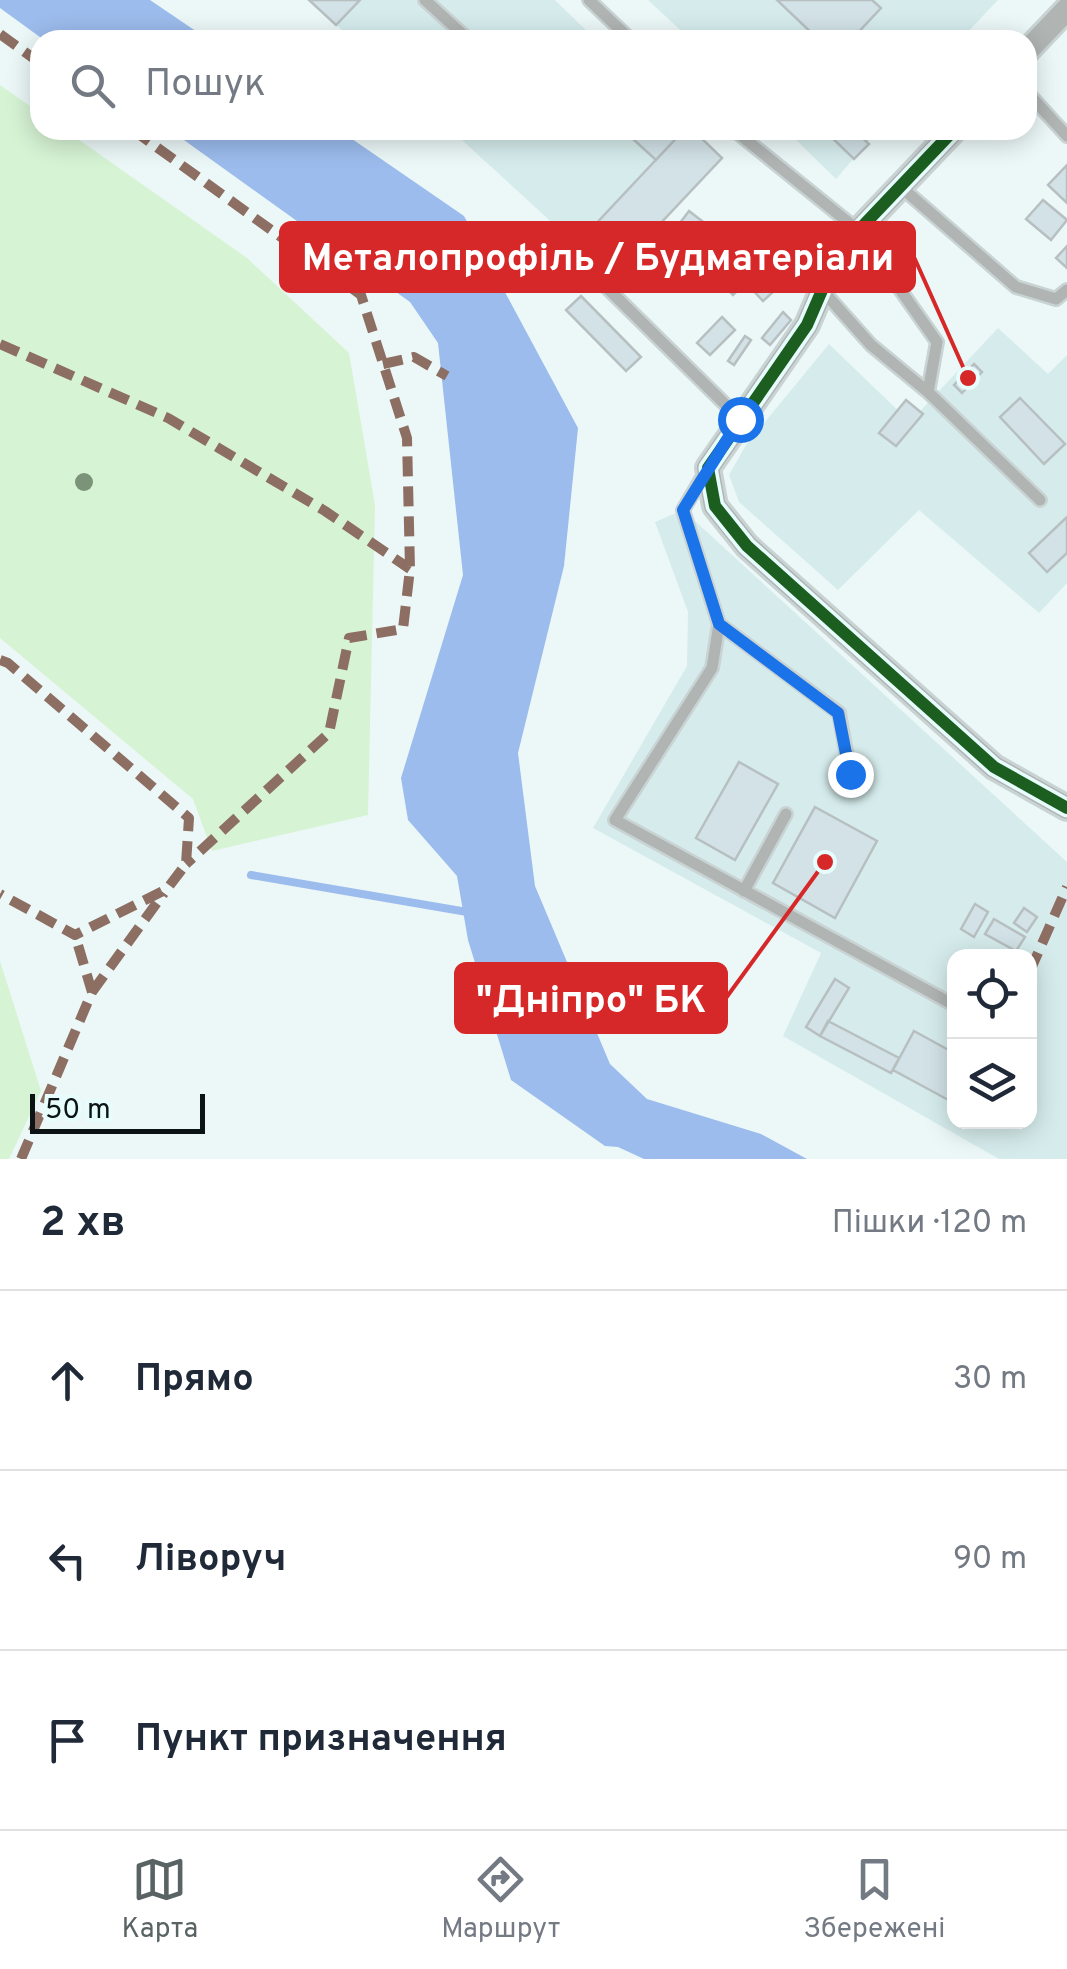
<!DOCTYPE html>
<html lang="uk">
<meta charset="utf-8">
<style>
body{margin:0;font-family:Overpass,sans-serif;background:#f6f6f7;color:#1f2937}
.controls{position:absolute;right:30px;bottom:30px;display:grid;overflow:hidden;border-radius:20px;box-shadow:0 5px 25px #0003}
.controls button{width:90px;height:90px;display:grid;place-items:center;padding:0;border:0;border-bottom:2px solid #e0e1e3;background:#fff;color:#1f2937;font:50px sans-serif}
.scale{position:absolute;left:30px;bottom:25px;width:175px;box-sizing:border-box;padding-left:10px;border:5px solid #0c1314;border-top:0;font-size:28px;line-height:35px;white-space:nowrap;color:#0c1314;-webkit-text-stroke:8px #e7fdfd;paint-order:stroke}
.stop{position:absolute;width:30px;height:30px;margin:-22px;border:8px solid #1a73e8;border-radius:50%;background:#fff}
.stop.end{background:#1a73e8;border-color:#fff;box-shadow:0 2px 10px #0008}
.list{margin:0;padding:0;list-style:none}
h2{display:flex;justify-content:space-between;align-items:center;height:130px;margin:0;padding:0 40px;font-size:42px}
h2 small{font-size:32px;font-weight:400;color:#747a83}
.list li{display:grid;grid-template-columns:65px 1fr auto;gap:30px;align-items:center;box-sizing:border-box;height:180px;padding:0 40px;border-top:2px solid #e0e1e3}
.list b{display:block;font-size:38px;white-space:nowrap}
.list em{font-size:32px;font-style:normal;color:#747a83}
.icon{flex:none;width:55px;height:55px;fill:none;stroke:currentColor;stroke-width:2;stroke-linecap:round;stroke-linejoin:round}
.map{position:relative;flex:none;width:1067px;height:1159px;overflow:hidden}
.search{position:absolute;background:#fff;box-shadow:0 5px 25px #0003;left:30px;right:30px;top:30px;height:110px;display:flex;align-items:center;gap:25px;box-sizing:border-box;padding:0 35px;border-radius:30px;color:#747a83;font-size:38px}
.sheet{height:670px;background:#fff}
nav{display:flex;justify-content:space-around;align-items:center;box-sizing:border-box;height:140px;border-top:2px solid #e0e1e3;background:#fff;font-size:28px;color:#747a83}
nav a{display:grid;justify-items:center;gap:5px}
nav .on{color:#5a6364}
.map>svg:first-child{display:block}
</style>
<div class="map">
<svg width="1067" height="1159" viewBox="0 0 1067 1159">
<rect width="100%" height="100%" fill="#ecf8f8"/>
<path fill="#d6ecec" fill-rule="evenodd" d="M309 0H555L596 40H353Z
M648 0H998L960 40H691Z
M451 130H693L722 158 626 260 592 228 559 229Z
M786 130H878L836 179Z
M998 328 1048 374 1067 355V583L1039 613 919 510 838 590 739 502 729 475 746 445 829 344 910 422Z
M683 510 1067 862V1159H999L783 1036 821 953 593 828 687 666 688 612 655 522ZM954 956H1030V1122H954Z"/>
<path fill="#d6f3d4" d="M0 85 40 113V130H65L247 258 349 353 375 505 368 815 212 851 193 799 0 638Z
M0 961 41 1091 9 1159H0Z"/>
<path fill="#9cbced" d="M0 0H150L209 40H44L0 8Z
M170 130H339L464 216 578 428 564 566 518 753 535 886 610 1064 647 1099 761 1134 807 1159H644L618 1147 605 1146 511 1080 468 940 457 876 408 820 401 778 463 575 438 343 410 302Z"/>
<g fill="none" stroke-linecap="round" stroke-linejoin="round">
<path stroke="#9cbced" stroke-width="8" d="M251 875 473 913"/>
</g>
<path fill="#d2e2e7" stroke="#b7bfc1" stroke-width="2.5" d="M309 0H360L336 25Z
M777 0H872L881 8 851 40H819Z
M623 130H684L656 160Z
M684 130H693L722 158 626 260 592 228Z
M824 130H854L869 144 854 159Z
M1067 165V203L1048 185Z
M1043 200 1067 220 1051 240 1026 219Z
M689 211 715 231 696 256 670 236Z
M1067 246V268L1056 258Z
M767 250 773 256 733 295 727 289Z
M771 270 783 283 763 301 751 288Z
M581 296 641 357 626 371 566 310Z
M783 312 791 320 770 345 762 338Z
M722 317 735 330 710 355 697 343Z
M745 336 751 340 734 365 728 361Z
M974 364 982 372 962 393 954 385Z
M1020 398 1065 444 1044 464 1000 417Z
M906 400 923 414 896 446 879 433Z
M1067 517V553L1047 572 1029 553Z
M739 762 778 784 735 860 696 838Z
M815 807 877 841 835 918 773 883Z
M975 904 988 912 974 937 961 929Z
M1024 908 1037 917 1027 932 1014 923Z
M994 919 1025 937 1016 951 985 934Z
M835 979 849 988 820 1036 806 1027Z
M828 1021 899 1058 891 1073 820 1036Z
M914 1031 954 1053V1103L893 1070Z"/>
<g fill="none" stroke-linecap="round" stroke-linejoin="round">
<defs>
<path id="lane" d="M425 0 469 40
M589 0 631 40
M1027 92 1067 136
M734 130 859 231 937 342 928 392 1040 500
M901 187 1016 287 1056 299 1067 290
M592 273 740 419
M823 291 871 345 928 392
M706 471 683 510 719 624 712 668 615 820 954 1005
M719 624 839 713 850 774
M744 891 786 814"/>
<path id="street" d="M1027 51 1067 9
M954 130 839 251 807 325 708 468 715 506 747 546 994 767 1067 808"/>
</defs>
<use href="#lane" stroke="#c9d3d3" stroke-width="16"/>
<use href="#street" stroke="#c9d3d3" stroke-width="28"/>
<use href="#lane" stroke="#b0b4b3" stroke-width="11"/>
<use href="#street" stroke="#b0b4b3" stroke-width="22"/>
<path stroke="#8d6e63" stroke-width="10" stroke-dasharray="20 10" stroke-linecap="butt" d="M0 34 40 63
M133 130 361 295 407 438 410 569 403 629 349 638 329 733 186 864
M0 344 168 418 325 511 410 569
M383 364 414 357 447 376
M0 660 8 663 189 818 186 864 167 889 75 935 0 894
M1030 971 1067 887
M92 992 164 893
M21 1159 92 992 75 935"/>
<defs>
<path id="cycleway" d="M954 130 839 251 807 325 708 468 715 506 747 546 994 767 1067 808"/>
</defs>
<use href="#cycleway" stroke="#e7fdfd" stroke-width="19"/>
<use href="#cycleway" stroke="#1b5e20" stroke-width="12"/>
</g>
<circle fill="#7b9479" cx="84" cy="482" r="9"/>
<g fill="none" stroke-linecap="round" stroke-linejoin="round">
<path stroke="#1a73e8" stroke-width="12" d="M740 419 683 510 719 624 838 713 850 774"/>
</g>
<path fill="none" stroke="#d62828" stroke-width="4" d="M968 378L914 257M825 862L726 998"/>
<g fill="#d62828" stroke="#e7fdfd" stroke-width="4">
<circle cx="968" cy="378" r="10"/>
<circle cx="825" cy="862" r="10"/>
</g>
<g fill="#d62828" stroke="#d62828" stroke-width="4">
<rect x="281" y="223" width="633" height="68" rx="10"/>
<rect x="456" y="964" width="270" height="68" rx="10"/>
</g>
<g font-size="38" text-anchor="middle" font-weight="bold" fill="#fff">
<text x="598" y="270">Металопрофіль / Будматеріали</text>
<text x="591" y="1012">"Дніпро" БК</text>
</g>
</svg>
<div class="controls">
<button><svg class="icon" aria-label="locate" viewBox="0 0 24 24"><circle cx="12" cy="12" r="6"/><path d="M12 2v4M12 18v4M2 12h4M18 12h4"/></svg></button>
<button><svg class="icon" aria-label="layers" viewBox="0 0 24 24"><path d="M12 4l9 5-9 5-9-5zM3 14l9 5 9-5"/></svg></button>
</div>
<div class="scale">50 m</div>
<div class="stop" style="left:740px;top:419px"></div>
<div class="stop end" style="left:850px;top:774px"></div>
<div class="search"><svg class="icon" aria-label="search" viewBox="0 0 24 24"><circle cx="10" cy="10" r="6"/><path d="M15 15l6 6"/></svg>Пошук</div>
</div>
<section class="sheet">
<h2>2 хв<small>Пішки · 120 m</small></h2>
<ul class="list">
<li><svg class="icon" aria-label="ahead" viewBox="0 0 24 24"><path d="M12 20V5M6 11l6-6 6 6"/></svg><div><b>Прямо</b></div><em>30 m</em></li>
<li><svg class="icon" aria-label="left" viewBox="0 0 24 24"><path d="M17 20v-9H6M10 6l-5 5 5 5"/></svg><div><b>Ліворуч</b></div><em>90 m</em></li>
<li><svg class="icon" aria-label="arrive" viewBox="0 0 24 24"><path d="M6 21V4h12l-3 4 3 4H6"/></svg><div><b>Пункт призначення</b></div></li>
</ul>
</section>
<nav>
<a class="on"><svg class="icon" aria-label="map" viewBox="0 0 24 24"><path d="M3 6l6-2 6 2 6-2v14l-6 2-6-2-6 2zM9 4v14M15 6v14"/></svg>Карта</a>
<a><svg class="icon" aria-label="directions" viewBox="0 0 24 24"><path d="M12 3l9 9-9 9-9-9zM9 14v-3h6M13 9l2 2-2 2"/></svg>Маршрут</a>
<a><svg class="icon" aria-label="saved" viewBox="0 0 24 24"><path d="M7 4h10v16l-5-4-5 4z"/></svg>Збережені</a>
</nav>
